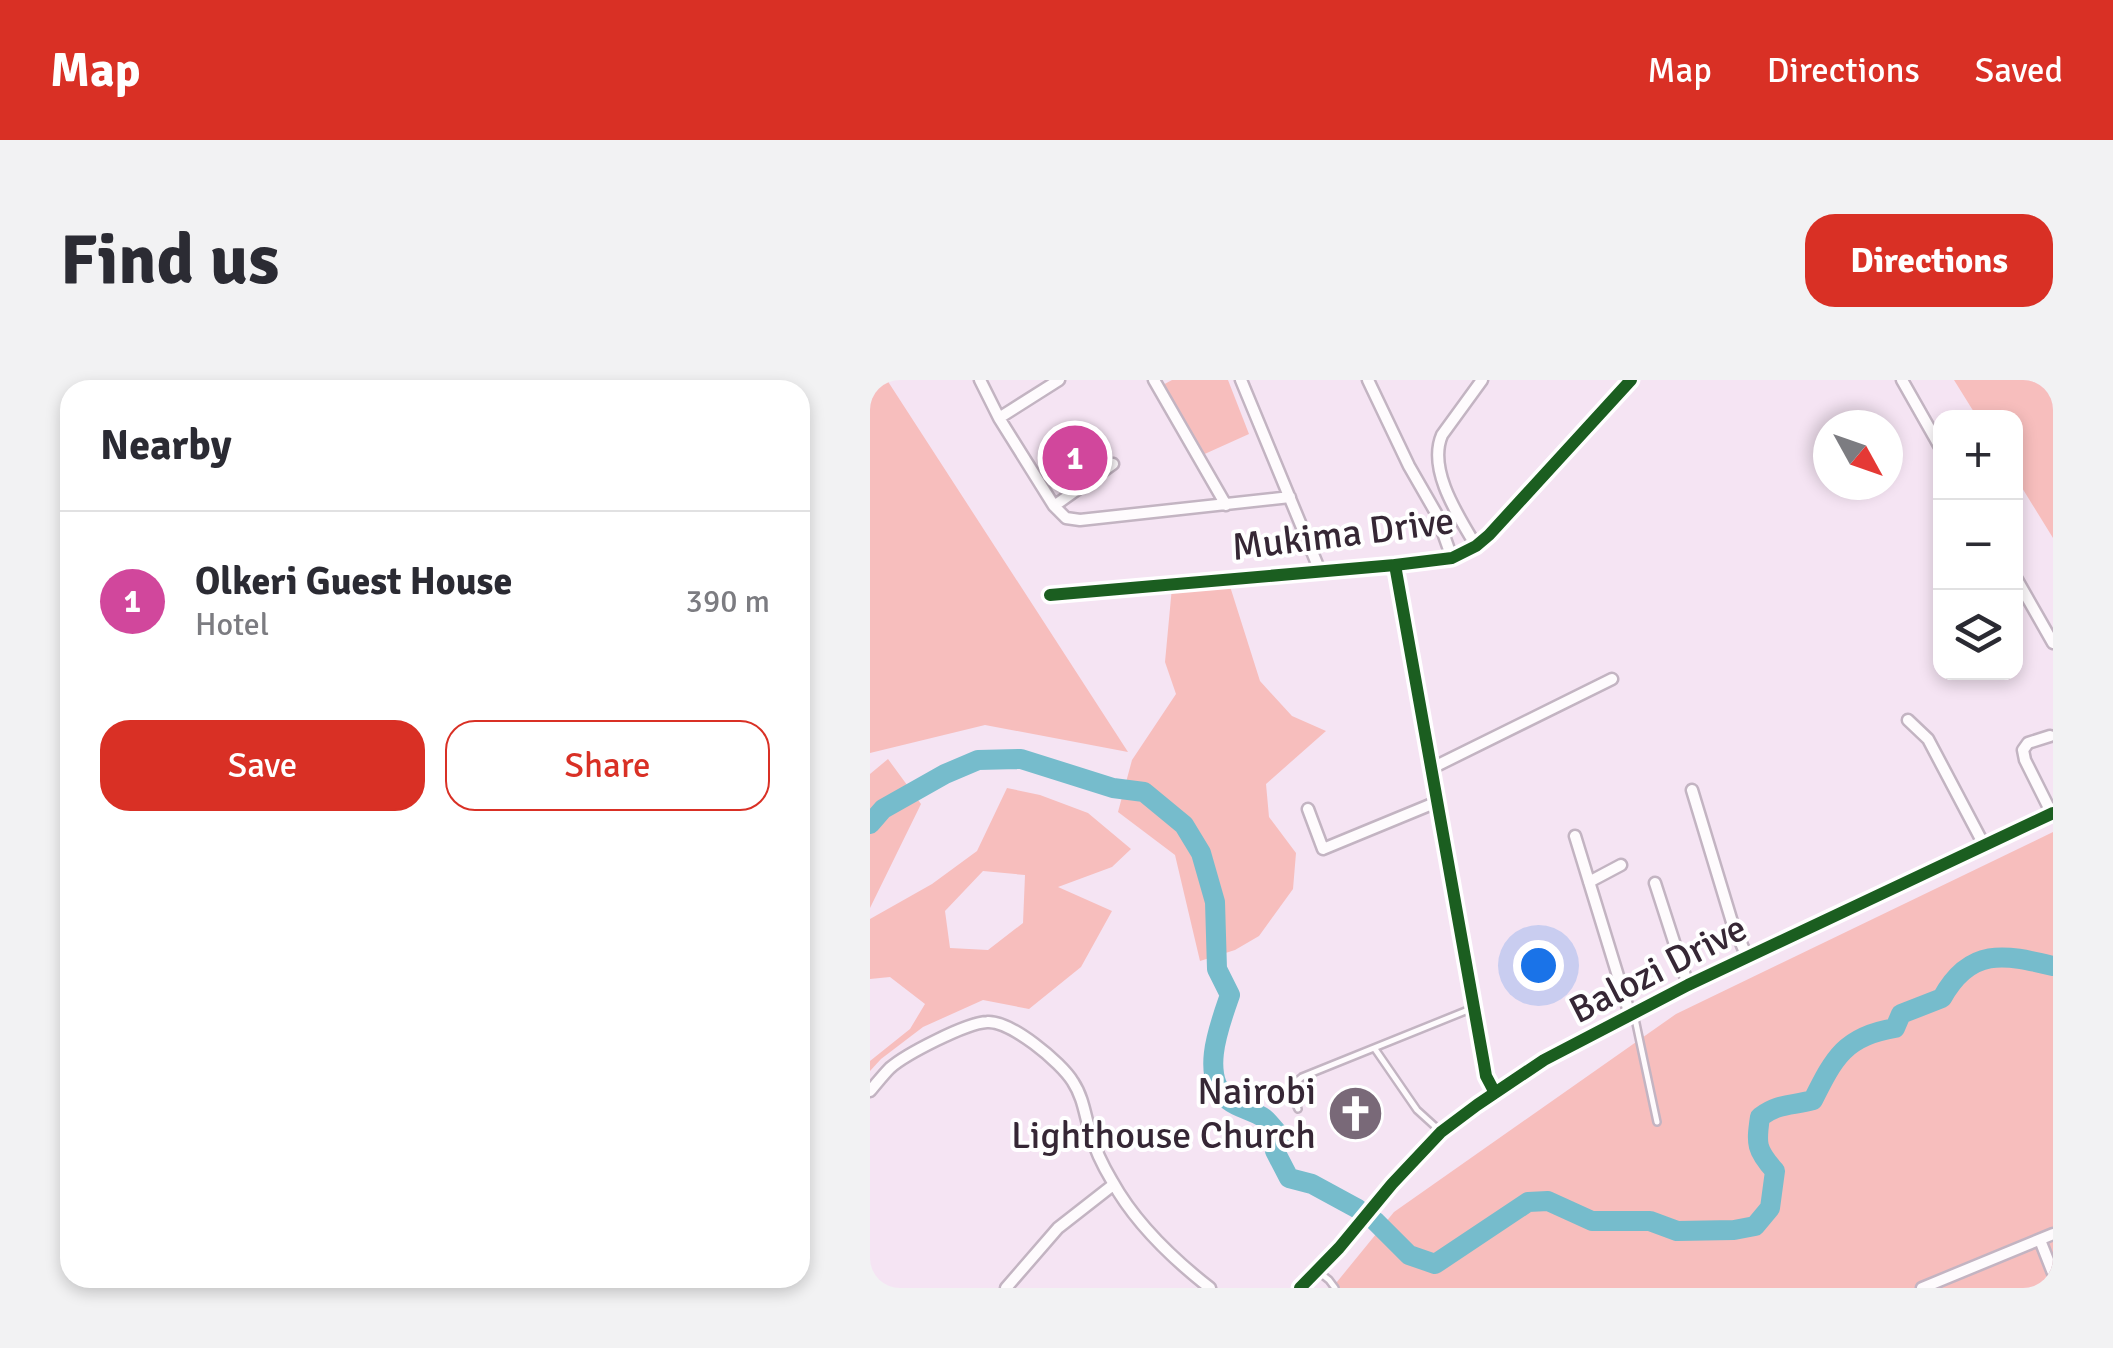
<!DOCTYPE html>
<meta charset="utf-8">
<style>
body{margin:0;font-family:Signika,sans-serif;background:#f2f2f3;color:#2b2b33}
.controls{position:absolute;right:30px;top:30px;display:grid;overflow:hidden;border-radius:20px;box-shadow:0 5px 15px #0003}
.controls button{width:90px;height:90px;display:grid;place-items:center;padding:0;border:0;border-bottom:2px solid #e1e1e2;background:#fff;color:#2b2b33;font:50px sans-serif}
.compass{position:absolute;left:943px;top:30px;width:90px;height:90px;border-radius:50%;background:#fff;box-shadow:0 5px 15px #0003;rotate:130deg}
.you{position:absolute;left:668px;top:585px;width:35px;height:35px;margin:-25px;border:8px solid #fff;border-radius:50%;background:#1a73e8;box-shadow:0 0 0 15px #1a73e833}
.badge{display:grid;place-items:center;width:65px;height:65px;border-radius:50%;background:#d93025;color:#fff;font-size:32px;font-weight:700}
.pin{position:absolute;translate:-50% -50%;border:5px solid #fff;box-shadow:0 2px 10px #0006}
.list{margin:0;padding:0;list-style:none}
h2{display:flex;justify-content:space-between;align-items:center;height:130px;margin:0;padding:0 40px;font-size:42px}
h2 small{font-size:32px;font-weight:400;color:#7c7c81}
.list li{display:grid;grid-template-columns:65px 1fr auto;gap:30px;align-items:center;box-sizing:border-box;height:180px;padding:0 40px;border-top:2px solid #e1e1e2}
.list b{display:block;font-size:38px;white-space:nowrap}
.list p{margin:0;font-size:32px;white-space:nowrap;color:#7c7c81}
.list em{font-size:32px;font-style:normal;color:#7c7c81}
.actions{display:flex;gap:20px;padding:30px 40px}
.actions a{flex:1;padding:22px 0;border:2px solid #d93025;border-radius:30px;text-align:center;font-size:35px;color:#d93025}
.actions .main{background:#d93025;color:#fff}
.icon{flex:none;width:55px;height:55px;fill:none;stroke:currentColor;stroke-width:2;stroke-linecap:round;stroke-linejoin:round}
.map{position:relative;flex:none;width:1183px;height:908px;overflow:hidden;border-radius:30px}
header{display:flex;align-items:center;gap:60px;box-sizing:border-box;height:140px;padding:0 50px;background:#d93025;color:#fff}
header strong{font-size:48px}
nav{display:flex;gap:55px;margin-inline-start:auto;font-size:35px}
.intro{display:flex;align-items:center;justify-content:space-between;box-sizing:border-box;height:240px;padding:0 60px}
h1{margin:0;font-size:70px}
.button{padding:25px 45px;border-radius:30px;background:#d93025;color:#fff;font-size:35px;font-weight:700}
main{display:flex;gap:60px;padding:0 60px}
aside{flex:1;background:#fff;border-radius:30px;box-shadow:0 5px 15px #0003}
.map>svg:first-child{display:block}
</style>
<header>
<strong>Map</strong>
<nav><a>Map</a><a>Directions</a><a>Saved</a></nav>
</header>
<div class="intro"><h1>Find us</h1><a class="button">Directions</a></div>
<main>
<aside>
<h2>Nearby<small></small></h2>
<ul class="list">
<li><span class="badge" style="background:#d1479c">1</span><div><b>Olkeri Guest House</b><p>Hotel</p></div><em>390 m</em></li>
</ul>
<div class="actions"><a class="main">Save</a><a>Share</a></div>
</aside>
<div class="map">
<svg width="1183" height="908" viewBox="0 0 1183 908">
<rect width="100%" height="100%" fill="#f5e4f3"/>
<path fill="#f7bebd" fill-rule="evenodd" d="M0 0H17L258 372 115 345 0 373Z
M302 0H358L379 54 328 77 289 7Z
M1084 0H1183V158L1146 98V38L1107 37Z
M358 200 390 301 422 336 456 351 396 404 399 437 426 473 423 509 389 556 365 570 330 581 305 475 248 432 262 380 306 314 295 282 302 207Z
M18 379 51 424 0 528V394Z
M137 408 170 415 218 433 261 469 242 487 188 507 242 531 211 587 159 629 113 620 53 647 11 679 0 691V681L40 649 55 624 20 597 0 599V539L62 504 107 471ZM113 491 155 495 153 543 118 570 80 568 75 531Z
M1183 452V908H462L524 832 806 634Z"/>
<g fill="none" stroke-linecap="round" stroke-linejoin="round">
<path stroke="#76bccc" stroke-width="20" d="M0 444 13 429 75 394 108 380 151 379 243 408 274 412 314 445 331 473 345 522 347 589 360 615C350 644 329 696 358 720 369 729 383 730 394 738 399 742 405 750 410 756L405 771 419 798 442 804 488 829
M505 841 539 875 565 884 658 822 678 821 722 841H780L807 851 864 850 885 846 900 828 905 791C886 770 886 764 890 737 909 723 921 726 943 720 964 678 975 656 1025 648L1031 634 1072 618C1100 567 1134 574 1183 586"/>
<defs>
<path id="lane" d="M764 634 787 742
M505 669 547 730 569 750
M428 729 419 708 432 697 603 628
M449 892 459 900 465 908"/>
<path id="street" d="M110 0 129 38 184 126 196 138 210 140 420 117
M284 0 356 125
M371 0 450 191
M498 0 539 86 566 133 582 178
M1032 0 1070 67
M129 38 189 0
M184 126 243 84
M606 166C589 137 557 90 572 55L612 0
M525 185 614 684 616 696 625 713
M1146 198 1183 263
M180 215 525 185 582 178 606 166 619 155 761 0
M1038 340 1058 359 1114 465
M1180 356 1158 363 1153 370 1155 380 1182 434
M560 389 742 299
M822 410 862 542 877 577
M438 429 453 469 567 422
M705 456 760 635
M719 502 751 485
M785 503 818 605
M0 711C7 703 13 695 20 688 36 674 96 643 117 642 140 640 191 682 203 702 213 717 215 735 220 752 225 770 233 786 242 801 265 843 303 879 340 908
M1170 860 1183 893
M136 908 188 848 243 805
M430 908 469 868 522 804 571 752 607 725 674 680 818 605 1183 433
M1052 908 1183 854"/>
</defs>
<use href="#lane" stroke="#c3b4c2" stroke-width="10"/>
<use href="#street" stroke="#c3b4c2" stroke-width="15"/>
<use href="#lane" stroke="#fefbfd" stroke-width="5"/>
<use href="#street" stroke="#fefbfd" stroke-width="10"/>
<defs>
<path id="cycleway" d="M525 185 614 684 616 696 625 713
M180 215 525 185 582 178 606 166 619 155 761 0
M430 908 469 868 522 804 571 752 607 725 674 680 818 605 1183 433"/>
</defs>
<use href="#cycleway" stroke="#fff" stroke-width="19"/>
<use href="#cycleway" stroke="#1b5e20" stroke-width="12"/>
</g>
<defs>
<symbol id="church-disc" viewBox="-11 -11 22 22"><circle r="9.5" fill="#796978" stroke="#fff"/><path d="M-1.2-6h2.4v3.5h3.3v2.4h-3.3V6h-2.4V-.1h-3.3v-2.4h3.3Z" fill="#fff"/></symbol>
</defs>
<g fill-rule="evenodd">
<use href="#church-disc" x="454" y="702" width="63" height="63"/>
</g>
<g text-anchor="middle" dominant-baseline="central" stroke-width="8" stroke-linejoin="round" paint-order="stroke">
<g font-size="38" fill="#362735" stroke="#fff">
<text transform="translate(473 154) rotate(-7)">Mukima Drive</text>
<text transform="translate(788 589) rotate(-27)">Balozi Drive</text>
</g>
<g font-size="38" fill="#362735" stroke="#fff" text-anchor="end">
<text x="446" y="711">Nairobi<tspan x="446" dy="44">Lighthouse Church</tspan></text>
</g>
</g>
</svg>
<div class="controls">
<button>+</button>
<button>−</button>
<button><svg class="icon" aria-label="layers" viewBox="0 0 24 24"><path d="M12 4l9 5-9 5-9-5zM3 14l9 5 9-5"/></svg></button>
</div>
<svg class="compass" viewBox="-18 -18 36 36"><path d="M0-13l5 13h-10z" fill="#e53935"/><path d="M0 13l5-13h-10z" fill="#7c7c81"/></svg>
<div class="you"></div>
<div class="pin badge" style="left:205px;top:78px;background:#d1479c">1</div>
</div>
</main>
